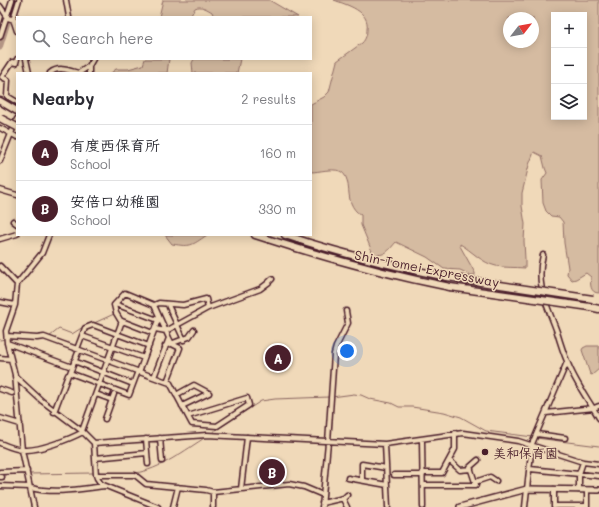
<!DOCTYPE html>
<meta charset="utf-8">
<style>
body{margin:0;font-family:Mali,"Klee One",sans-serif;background:#f2f2f3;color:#2b2b33}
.controls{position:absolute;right:12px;top:12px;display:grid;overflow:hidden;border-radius:0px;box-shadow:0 2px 10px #0003}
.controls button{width:36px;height:36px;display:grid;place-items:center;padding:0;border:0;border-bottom:1px solid #e1e1e2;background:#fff;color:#2b2b33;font:20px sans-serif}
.compass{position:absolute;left:503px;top:12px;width:36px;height:36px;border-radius:50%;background:#fff;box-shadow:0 2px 10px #0003;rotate:59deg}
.you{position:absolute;left:347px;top:351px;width:14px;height:14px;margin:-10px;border:3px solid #fff;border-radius:50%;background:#1a73e8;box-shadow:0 0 0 6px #1a73e833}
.badge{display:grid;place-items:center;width:26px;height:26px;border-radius:50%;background:#4a1f2b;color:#fff;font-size:13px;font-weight:700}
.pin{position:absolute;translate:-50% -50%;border:2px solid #fff;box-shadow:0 1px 4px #0006}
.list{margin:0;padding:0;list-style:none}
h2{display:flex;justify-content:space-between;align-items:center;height:52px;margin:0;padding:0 16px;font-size:17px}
h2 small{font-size:13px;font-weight:400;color:#7c7c81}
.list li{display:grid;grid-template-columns:26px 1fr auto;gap:12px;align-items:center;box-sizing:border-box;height:56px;padding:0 16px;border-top:1px solid #e1e1e2}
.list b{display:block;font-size:15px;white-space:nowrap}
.list p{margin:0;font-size:13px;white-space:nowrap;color:#7c7c81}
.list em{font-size:13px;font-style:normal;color:#7c7c81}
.icon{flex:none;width:22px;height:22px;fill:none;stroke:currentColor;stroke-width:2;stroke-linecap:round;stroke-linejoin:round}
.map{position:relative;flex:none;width:599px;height:507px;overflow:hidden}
.search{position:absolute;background:#fff;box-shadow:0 2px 10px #0003;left:16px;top:16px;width:296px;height:44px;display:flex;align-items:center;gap:10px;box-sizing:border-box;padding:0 14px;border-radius:0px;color:#7c7c81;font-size:15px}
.panel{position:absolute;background:#fff;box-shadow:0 2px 10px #0003;left:16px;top:72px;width:296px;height:164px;border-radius:0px}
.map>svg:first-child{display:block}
</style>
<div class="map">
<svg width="599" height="507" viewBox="0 0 599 507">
<rect width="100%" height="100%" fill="#f0d9b9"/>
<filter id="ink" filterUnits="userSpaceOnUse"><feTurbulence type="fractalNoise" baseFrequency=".025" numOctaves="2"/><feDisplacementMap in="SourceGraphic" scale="8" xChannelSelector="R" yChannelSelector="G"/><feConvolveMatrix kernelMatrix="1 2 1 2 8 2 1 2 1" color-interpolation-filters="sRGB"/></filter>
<g filter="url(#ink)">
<path fill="#d5bba1" stroke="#906d66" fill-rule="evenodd" d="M163 0H269L298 17H214L212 12C207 9 201 5 195 8L190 17H159Z
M334 0H599V293C590 293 590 284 591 277L586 273 576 279 572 280 567 274 568 268 564 243 563 222 559 217 551 216 546 211 543 203 542 180 547 173 545 168 542 156 534 152 529 165 522 193V206L525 224 524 241 525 259V268C515 267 505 268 496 266 482 263 472 251 460 244V246L475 273V275H471L460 270 444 269 427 257 396 242C389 250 385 257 373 254L361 225V215C356 212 353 208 351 203 347 194 351 176 340 171 331 168 319 172 311 172V104L324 97 329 92 337 61 362 43C366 39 367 34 367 29 370 11 347 5 334 0ZM554 15H584V117H554ZM509 18H533V42H509Z
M145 59H169L167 73H111L116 69H128L143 65Z
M194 59H240L237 73H193L192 63Z
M165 235H207C191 246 191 247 172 244Z
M587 346H599V369L592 375 590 374 582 350 583 348Z"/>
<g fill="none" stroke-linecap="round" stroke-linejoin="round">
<path stroke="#896560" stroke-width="1" d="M92 324 114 314
M49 337 59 329 72 334 83 327
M8 339 38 340 45 339
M0 340 5 339
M332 397 354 394 361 395 370 399 391 403 399 407H412L444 412 461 417 486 431 533 437
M210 434 261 401 275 399 329 397
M536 438 599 446
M135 473C160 470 185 450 206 437
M29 474 93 473
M0 475 25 474"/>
<path stroke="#b39484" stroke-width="5" d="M0 48 15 0"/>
<defs>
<path id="minor" d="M66 0 69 17
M0 6 8 18 17 21
M17 31 13 19 19 0
M0 37 12 0
M26 59 29 73
M50 73C59 66 68 70 78 73
M79 73 89 66 93 59
M89 73V66
M17 102 7 96 8 80 2 77 12 62 16 63 17 59
M0 128 17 137
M0 161 17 119
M0 190 17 195
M13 221 17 224
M0 239 17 234
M543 255C535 286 547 304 557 332 560 342 563 352 567 361 574 381 588 399 599 418
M0 266 17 284
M0 302 15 305
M115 304 158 320
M154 305 159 303 183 305 206 299 208 308
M168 305 184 340
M122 323 116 313 114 305 125 293 154 305 169 338 154 377
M155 329 166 331 208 308 260 289 268 283 272 279
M7 336 37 338 44 337 167 382 170 383 192 424 217 426 249 405 247 398 188 416
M82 336 144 358
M7 343 72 367
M165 346 189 337 194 330
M77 349 85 328 93 325 149 346
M79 350 70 373 129 395 138 371
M0 358 11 359
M74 361 133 384
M139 372 159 317
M15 376 42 401 82 431 94 443 96 475 97 478 101 484 158 507
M167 382 180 348 172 344 169 338
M0 389 12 393
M96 394 112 400
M176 395 194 385 209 393 182 406
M54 412 68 375
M546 413 594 408 599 406
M0 418 20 424
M105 419 114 394
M82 431 122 321 153 333
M537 434 565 438
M160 438 162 461
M146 439 148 464
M422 440 423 507
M0 443C7 446 16 450 24 450 39 451 70 439 83 432
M94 443 207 435 385 444 463 433 518 441 583 462 599 464
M385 444 388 507
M95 458 147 453
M449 460 460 470 471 469
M530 469 599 476
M0 472 27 471
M423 473H442L455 449V433
M96 475H135L146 484 206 490 213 492 289 484 304 487 323 495
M394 475H423
M0 477H2
M348 478 387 485
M362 480V464L386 468
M475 482 490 477 496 481
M423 485H476L470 467 478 460
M0 486 30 487
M31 488C55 494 80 489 105 486
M241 489 247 437
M554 489V507
M579 490V474L583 462
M213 492V507
M322 503 344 498
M554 506H587
M34 507 22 450 15 375 7 343 6 331 15 305 17 284 42 253 49 235
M173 507 178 487
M322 507 328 442 334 354 336 347 348 323 346 311
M347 507 343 499 347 495
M525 507 532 444 567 362
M587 507V490"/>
<path id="major" d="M460 507 527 489 599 490"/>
<path id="highway" d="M0 101 17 111
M255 235C319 256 384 274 450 287
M285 235C338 253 392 266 447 277
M590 307 599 309"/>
</defs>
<use href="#minor" stroke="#4a1f2b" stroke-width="7"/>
<use href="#major" stroke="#4a1f2b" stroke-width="8"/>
<use href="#highway" stroke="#4a1f2b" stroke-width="9"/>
<use href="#minor" stroke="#f0d9b9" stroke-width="4"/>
<use href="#major" stroke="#f0d9b9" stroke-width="5"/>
<use href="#highway" stroke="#f0d9b9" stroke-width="6"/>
<defs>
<path id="highway-bridge" d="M0 118 17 127
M447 277 593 299
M450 287 590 307"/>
</defs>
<use href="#highway-bridge" stroke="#4a1f2b" stroke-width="9" stroke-linecap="butt"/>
<use href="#highway-bridge" stroke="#f0d9b9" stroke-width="6"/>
</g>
</g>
<circle fill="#4a1f2b" stroke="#f0d9b9" stroke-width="1.5" cx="485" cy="452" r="4"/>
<g text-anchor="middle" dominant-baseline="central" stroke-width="3" stroke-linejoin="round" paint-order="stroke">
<g font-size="13" fill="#4a1f2b" stroke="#f0d9b9">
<text transform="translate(427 268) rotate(11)">Shin-Tomei Expressway</text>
</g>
<g font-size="13" font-weight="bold" fill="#4a1f2b" stroke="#f0d9b9" text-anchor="start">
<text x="493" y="452">美和保育園</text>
</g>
</g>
</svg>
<div class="controls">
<button>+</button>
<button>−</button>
<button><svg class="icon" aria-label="layers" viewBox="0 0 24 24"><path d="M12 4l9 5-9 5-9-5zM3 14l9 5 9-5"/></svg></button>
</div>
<svg class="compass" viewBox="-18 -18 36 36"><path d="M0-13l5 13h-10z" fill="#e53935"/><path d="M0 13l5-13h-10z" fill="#7c7c81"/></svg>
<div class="you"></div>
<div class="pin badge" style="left:278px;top:358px">A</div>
<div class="pin badge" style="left:272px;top:472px">B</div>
<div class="search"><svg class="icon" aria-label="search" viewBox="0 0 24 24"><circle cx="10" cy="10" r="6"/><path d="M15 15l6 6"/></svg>Search here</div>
<section class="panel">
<h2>Nearby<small>2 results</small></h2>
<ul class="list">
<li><span class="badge">A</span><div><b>有度西保育所</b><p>School</p></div><em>160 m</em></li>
<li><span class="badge">B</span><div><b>安倍口幼稚園</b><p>School</p></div><em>330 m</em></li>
</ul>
</section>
</div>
